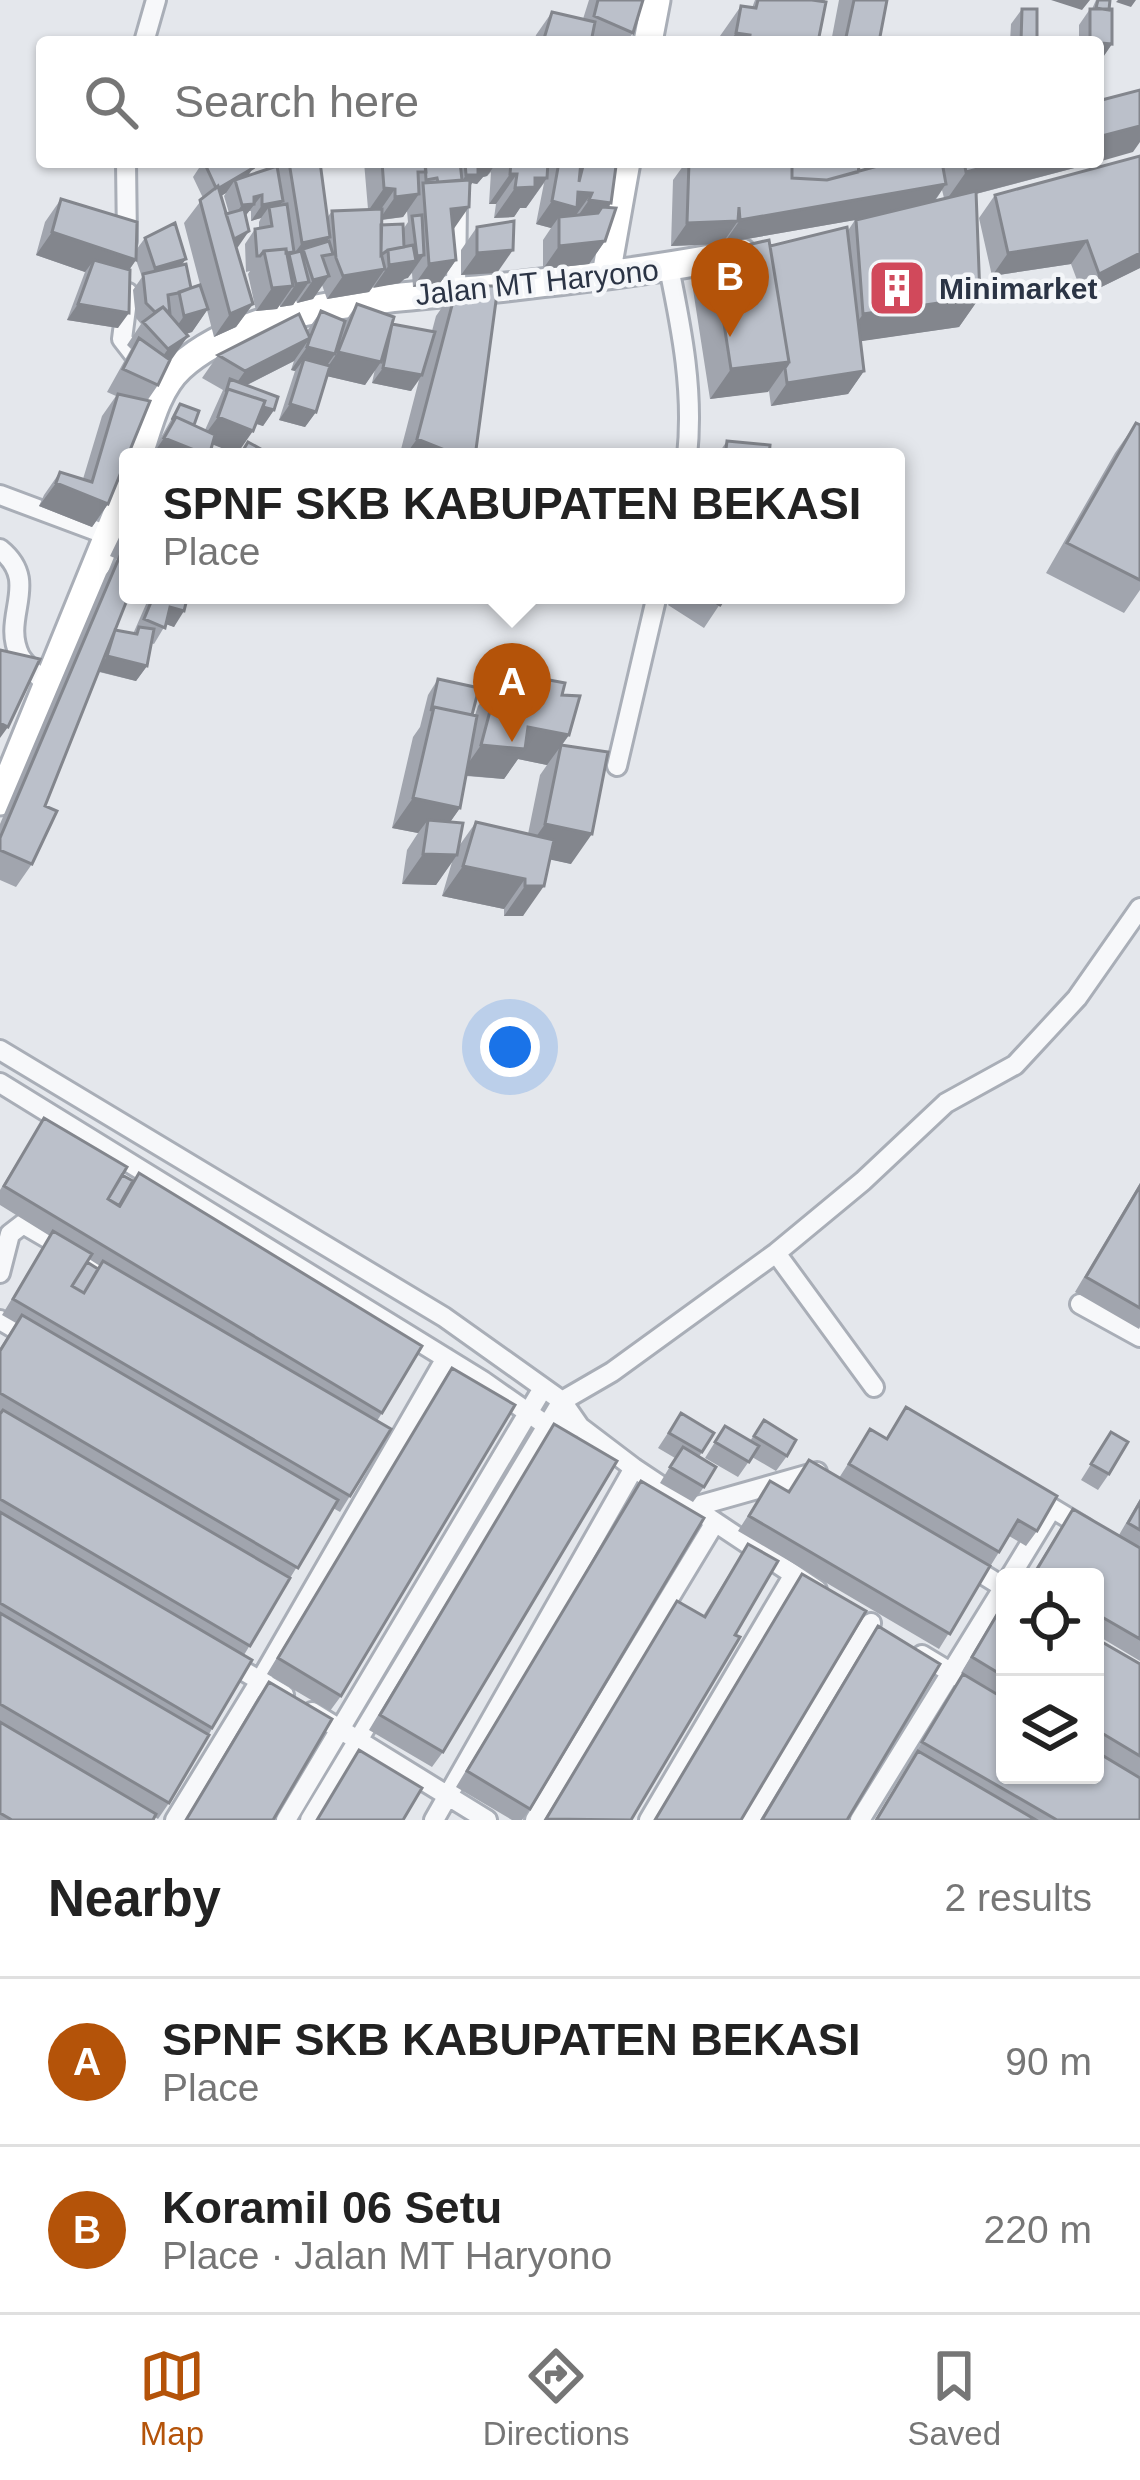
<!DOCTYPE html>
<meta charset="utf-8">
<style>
body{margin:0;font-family:Helvetica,sans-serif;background:#f6f6f6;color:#222}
.controls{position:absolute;right:36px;bottom:36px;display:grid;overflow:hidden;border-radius:12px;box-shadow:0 3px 9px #0004}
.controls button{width:108px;height:108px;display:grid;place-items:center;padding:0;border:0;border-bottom:3px solid #e0e0e0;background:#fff;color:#222;font:60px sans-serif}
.you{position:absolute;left:510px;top:1047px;width:42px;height:42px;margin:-30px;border:9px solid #fff;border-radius:50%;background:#1a73e8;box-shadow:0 0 0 18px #1a73e833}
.badge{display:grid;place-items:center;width:78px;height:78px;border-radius:50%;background:#b45309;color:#fff;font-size:39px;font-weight:700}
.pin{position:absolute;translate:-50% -99px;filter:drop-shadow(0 3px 6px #0008)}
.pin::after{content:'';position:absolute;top:63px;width:42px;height:36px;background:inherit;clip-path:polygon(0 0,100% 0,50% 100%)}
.popup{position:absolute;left:119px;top:448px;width:786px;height:156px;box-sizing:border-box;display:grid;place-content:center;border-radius:12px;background:#fff;filter:drop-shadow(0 3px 9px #0005);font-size:39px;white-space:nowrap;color:#767676}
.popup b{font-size:45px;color:#222}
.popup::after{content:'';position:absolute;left:50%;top:100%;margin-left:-24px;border:24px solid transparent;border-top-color:#fff}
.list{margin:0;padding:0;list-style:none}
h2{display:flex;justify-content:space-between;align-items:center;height:156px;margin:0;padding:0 48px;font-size:51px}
h2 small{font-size:39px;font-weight:400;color:#767676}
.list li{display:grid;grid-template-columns:78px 1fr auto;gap:36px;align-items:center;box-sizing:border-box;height:168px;padding:0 48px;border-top:3px solid #e0e0e0}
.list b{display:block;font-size:45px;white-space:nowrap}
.list p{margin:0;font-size:39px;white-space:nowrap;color:#767676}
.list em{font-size:39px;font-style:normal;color:#767676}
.icon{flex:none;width:66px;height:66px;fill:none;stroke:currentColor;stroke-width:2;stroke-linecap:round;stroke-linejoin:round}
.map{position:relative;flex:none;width:1140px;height:1820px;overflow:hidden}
.search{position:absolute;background:#fff;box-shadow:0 3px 9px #0004;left:36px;right:36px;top:36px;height:132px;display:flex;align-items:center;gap:30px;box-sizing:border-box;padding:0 42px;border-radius:12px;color:#767676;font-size:45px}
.sheet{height:492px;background:#fff}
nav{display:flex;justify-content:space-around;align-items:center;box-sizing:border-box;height:168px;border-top:3px solid #e0e0e0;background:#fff;font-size:33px;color:#767676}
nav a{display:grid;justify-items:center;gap:6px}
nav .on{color:#b45309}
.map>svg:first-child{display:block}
</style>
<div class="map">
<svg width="1140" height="1820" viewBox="0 0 1140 1820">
<rect width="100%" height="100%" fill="#e4e7ec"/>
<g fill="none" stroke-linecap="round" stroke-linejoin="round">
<defs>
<path id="street" d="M144 42 156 0
M126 162 127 241
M669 268C682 331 694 392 687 457
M456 292 457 200
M128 293 122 339 146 370
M0 495 110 536
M0 549C42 583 0 616 20 656 26 666 38 676 47 684
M617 766 657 595
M0 1050 444 1317 562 1401 580 1427 634 1468 817 1590
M0 1083 483 1381 546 1425 580 1427
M776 1253 874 1387
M0 1273 10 1234 23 1224 119 1280
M1080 1304 1140 1337
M0 1320 29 1337
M1032 1496 1085 1528
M690 1508 817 1472
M963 1562 1005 1588
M1010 1577 1052 1508
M922 1655 1005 1705
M225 1660 284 1695
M312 1712 487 1820
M175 1820 260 1681 446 1358
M286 1820 543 1388
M310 1820 562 1401 612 1372 776 1253 863 1181 946 1103 1015 1065 1077 998 1140 908
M434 1820 634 1468
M535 1820 714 1524
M649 1820 793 1576
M750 1820 871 1623
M860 1820 1005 1585"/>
<path id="secondary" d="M648 42 656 0
M606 275 626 162
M138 457C148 427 156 389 180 367 255 299 411 298 506 287 585 278 664 269 742 253
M0 801 128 487"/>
</defs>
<use href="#street" stroke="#a9aeb7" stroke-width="24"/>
<use href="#secondary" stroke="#a9aeb7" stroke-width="33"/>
<use href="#street" stroke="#f7f8fa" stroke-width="18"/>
<use href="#secondary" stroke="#fff" stroke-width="27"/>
</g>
<path fill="#a1a5ae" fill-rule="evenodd" d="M589 0H643L633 33 627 42H534L536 35 552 12 583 19Z
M755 0H825L818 42H719L720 36 741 6 752 8Z
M839 0H887L879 42H831Z
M1096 0H1110L1109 9 1112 44 1101 60H1098V42H1065L1079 41V25L1090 9H1092Z
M1022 9 1037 42H1010L1011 24Z
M1140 156V268L1083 296 1071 264 992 276 979 218 995 195Z
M203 162 253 168 248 176 277 169 283 162H320L327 218 332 211 368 209 364 162H617L615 166 605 241 589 264 543 269V240L551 228 536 224 544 183 526 208H520L514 217 494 218 496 204H489L491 172 487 176 483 177 477 184 472 183 470 187 453 230 456 260 440 283 413 287 412 273 400 283 373 287 369 292 327 299 322 285 313 299 297 303 296 300 293 305 280 307V305L277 309 256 311 248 274 250 271 246 272 245 244 255 229 259 228V222L261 218 251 221V211H249L245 216 249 231 236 248 253 304 236 327 214 337 207 310 192 332 186 334 188 336 170 360 158 385 147 401 108 504 92 527 39 506 44 495 60 472 83 479 102 416 116 396 107 392 131 349 127 345 141 324 136 318 133 290 142 277 136 260 129 270 118 328 67 320 85 272 36 255 45 222 61 199 136 250 145 238 186 259 181 265 191 288H201L184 223 203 198 193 177ZM226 193 224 196 229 213 226 214 221 196ZM407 211 408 222 404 228 381 225 382 220 403 217Z
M686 162H860L858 172 943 162H1097L976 194 980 297 959 327 860 341 864 371 848 394 771 406 769 391 710 399 692 283 713 253 770 246 847 232 855 220 724 243V241L722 244 671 246 673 180ZM942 190 944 198 935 201Z
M477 227 497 273 461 275V250Z
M457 286 475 457H399L419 380 411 391 372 383 375 369 365 385 327 376 316 412 305 427 279 420 295 371 291 370 294 361 247 385 274 410 263 426 256 424 237 454 213 444 209 456 150 457 180 404 194 425 205 430 223 390 202 378 218 355 307 331 321 311 345 322 357 304 391 326 432 331 436 316Z
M1136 423 1140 425V590L1124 613 1046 573 1115 453Z
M727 441 769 457H716Z
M128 519V595L115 630 133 634 150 595H188L174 627 166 624 154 644 151 643 147 666 136 681 99 672 45 806 32 864 16 887 0 880V824L106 574 117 559 110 556Z
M674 595H726L704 628 668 605Z
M499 677 538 686 544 679 562 695 569 735 562 745 571 864 550 859 523 916H504V909L442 896 452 862 436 885 402 884 407 850 418 833 392 828 413 737 420 727 428 695 438 679 472 715H475L478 706ZM518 759 547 765 540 775 528 834 476 822 459 846 450 822 460 808 466 776 504 779Z
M44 1118 122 1175 382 1413 377 1421 350 1496 340 1512 333 1508 287 1583 244 1655 252 1660 169 1803 158 1819 155 1817 153 1820H0V1348L16 1323 2 1315 50 1236 0 1205V1190ZM89 1259 100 1266 98 1269 87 1262Z
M1140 1183V1327L1139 1329 1075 1292Z
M452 1368 341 1696 330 1711 267 1674Z
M906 1407 1037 1531 1026 1546 1009 1536 939 1649 738 1531 770 1481 788 1492 809 1460 839 1478 870 1429 886 1438Z
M681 1413 714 1433 699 1457 704 1487 693 1502 660 1483 675 1458 658 1448Z
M764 1420 787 1456 776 1471 752 1457 738 1477 705 1458 725 1426 750 1441Z
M554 1424 443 1752 432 1767 369 1730Z
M1111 1432 1109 1474 1098 1490 1081 1480Z
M641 1481 530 1809 522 1820H512L456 1787Z
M1140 1499V1661L1095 1634V1577H1030L1073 1509 1119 1535Z
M748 1544 735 1635 631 1820H544L677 1601 703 1616Z
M802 1574 741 1820H654L792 1589Z
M1005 1599V1699L961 1673Z
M878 1626 847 1820H760L867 1642Z
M1095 1638 1140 1664V1777L1095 1751Z
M963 1674 1140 1820H875Z
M269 1682 273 1820H185L258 1697Z"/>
<path fill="#83868d" d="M1051 0H1090L1082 10Z
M1118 0H1136L1131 7 1116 2Z
M736 33 750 35 745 42H729Z
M1098 44H1112L1101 60H1098Z
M1140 126V142L1133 152 1098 162V137Z
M488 162H497L487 176 483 177 477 184 472 183 467 190 460 184 466 175Z
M1005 162H1097L945 202 966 172Z
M253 168 242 184 235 180 226 193 206 205 217 190Z
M510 174H517L496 204H489Z
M535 178H547L526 208H520L514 217 494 218 515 188Z
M946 184 930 207 724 243 740 220Z
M384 188 395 189 379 212 368 211Z
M578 192 592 193 576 215 559 217 551 228 536 224 552 201Z
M419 194 403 217 379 220 395 197Z
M262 195 243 219 231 220 242 205 254 197Z
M589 200 611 203 595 226 573 223Z
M283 201 272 216 269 207 261 218 251 221 262 205Z
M469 207 453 230 451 209Z
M738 221 722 244 671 246 687 223Z
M249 231 238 247 219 256 230 240Z
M52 232 136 260 120 283 94 260 85 272 36 255Z
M330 237 314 260 303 249 292 264 290 259 302 243Z
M605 241 589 264 543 269 559 246Z
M1087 241 1071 264 992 276 1008 253Z
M513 250 497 273 461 275 477 253Z
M1140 253V268L1083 296 1099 274Z
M424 255 408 278 404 279 400 283 373 288 389 265 417 256Z
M186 259 175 274 144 283 155 268Z
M456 260 440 283 413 287 429 264Z
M385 269 369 292 327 299 343 276Z
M329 276 313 299 297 303 313 280Z
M309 282 293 305 280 307 296 284Z
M293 286 277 309 256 311 272 288Z
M980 297 959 327 842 344 863 314Z
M78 304 129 313 118 328 67 320Z
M253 304 236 327 214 337 230 314Z
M208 309 192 332 168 339 184 316Z
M188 336 172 359 152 371 168 349Z
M310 338 294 361 229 394 245 371Z
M307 347 335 354 319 377 304 359 295 371 291 370Z
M338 352 381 362 365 385 322 375Z
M789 362 768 392 710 399 731 369Z
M383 368 422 375 411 391 372 383Z
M864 371 848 394 771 406 787 383Z
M226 394 274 410 263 426 220 411Z
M290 404 316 412 305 427 279 420Z
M218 417 253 431 237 454 201 440Z
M164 438 209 456 157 457 159 450 154 457H151Z
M417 439 462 457H404Z
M56 483 108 504 92 527 39 506Z
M170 607 184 611 174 627 160 622Z
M107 656 147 666 136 681 97 671Z
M0 723 8 727 0 738Z
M528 727 569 735 547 765 518 759 504 779 460 775 481 745Z
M413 798 460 808 439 838 428 820 418 833 392 828Z
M545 824 592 834 571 864 524 854Z
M423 854 457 855 436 885 402 884Z
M463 866 525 879 504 909 442 896Z
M525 886H544L523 916H504Z"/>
<path fill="#bbc0ca" stroke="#83868d" stroke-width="3" d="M598 0H643L633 33 594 16Z
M758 0H812L826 2 818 42H749L750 35 736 33 741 6 756 8Z
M854 0H887L879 42H845Z
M1098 0H1110L1109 10 1096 8Z
M1022 9H1037V42H1021Z
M1090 9H1112V44L1090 42Z
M552 12 595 22 591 42H543Z
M1140 90V126L1098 137V101Z
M1140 156V253L1099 274 1087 241 1008 253 995 195Z
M204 162H249L253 168 219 188 218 186 216 188Z
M289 162H320L330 237 302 243Z
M382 162H425L426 172H418L419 194 395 197V189L384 188Z
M425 162H460L462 180 438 182 437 178 426 180Z
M465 162H488V169L478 167V175H466Z
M511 162H548L547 178H535V187L515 188 517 174H510Z
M559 162H581L579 182 584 162H597L616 166 611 203 589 200 592 193 578 192 577 208 552 201Z
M689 162H792V178L827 180 892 162H942L946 184 740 220 739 207 738 221 687 223Z
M792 162H860L858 172 827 180 792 178Z
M964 162H1005L966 172Z
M277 166 283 201 262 205V195L254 197V204L242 205 235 180Z
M470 180 469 207 451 209 456 260 429 264 423 183Z
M218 186 253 304 230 314 200 200Z
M976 191 980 297 863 314 856 220Z
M61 199 137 222 136 260 52 232Z
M287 204 294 252 286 253V249L264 251 260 256H257L255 229 272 226 269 207Z
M602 207 616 208 605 241 559 246V217L598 213Z
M244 209 249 231 234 239 226 214Z
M382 209 381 253 385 269 343 276 336 258 332 211Z
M422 215 424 255 417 256 412 216Z
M514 221 513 250 477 253V227Z
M175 223 186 259 155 268 145 238Z
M403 224 404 247 388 250 381 255V225Z
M847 227 864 371 787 383 785 368 789 362 770 246Z
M769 240 789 362 731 369 713 253Z
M329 241 333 254 322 256 329 276 313 280 303 249Z
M413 245 416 261 389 265 388 250Z
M286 249 293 286 272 288 264 251Z
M301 251 309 282 296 284 289 254Z
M94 260 130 270 129 313 78 304Z
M186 264 191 288 178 293 168 295 170 314 163 307 155 312 146 303 143 274Z
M200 285 208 309 184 316 179 292Z
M457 286H498L475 457H462L417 439Z
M357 304 394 317 381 362 338 352Z
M163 307 188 336 168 349 143 322Z
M321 311 345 321 335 354 307 347 310 338 245 371 218 355 299 314 310 338Z
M392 324 435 332 422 375 383 368Z
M139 338 170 360 158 385 123 369Z
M304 359 330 366 316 412 290 404Z
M230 379 278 397 274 410 263 407 265 401 228 389 226 392Z
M228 389 265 401 253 431 218 417Z
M118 394 150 401 108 504 56 483 60 472 92 482Z
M180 404 199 411 194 425 176 417 172 420Z
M176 417 215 435 209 456 164 438Z
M1136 423 1140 425V580L1067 543Z
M727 441 770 445 769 457H725Z
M248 442 268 453 266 457H239Z
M159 450 179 457H157Z
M122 551 128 553 129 595 45 806 57 811 32 864 0 850V838Z
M154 595H188L184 611 170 607 165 628 144 619Z
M704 595H726L720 605Z
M139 627 154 629 147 666 107 656 115 630 137 634Z
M0 650 40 659 8 727 0 723Z
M499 677 543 688 544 679 565 683 562 695 580 696 569 735 528 727 525 749 481 745Z
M438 679 479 688 472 715 434 707 431 711Z
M434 707 477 716 460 808 413 798Z
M561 745 608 752 592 834 545 824Z
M428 820 463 823 457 855 423 854Z
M476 822 554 840 544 886H525V879L463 866Z
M44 1118 127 1167 108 1199 120 1206 139 1173 422 1346 382 1413 4 1186Z
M122 1175 133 1181 119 1206 108 1199Z
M1140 1186V1308L1086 1277Z
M53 1231 92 1254 72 1286 84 1293 103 1261 391 1429 350 1496 13 1299Z
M87 1262 98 1269 84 1293 72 1286Z
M22 1315 338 1500 298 1568 0 1393V1351Z
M452 1368 515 1405 341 1696 278 1658Z
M906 1407 1057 1496 1037 1531 1018 1520 999 1552 849 1464 870 1429 887 1439Z
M3 1410 290 1578 250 1646 0 1499V1414Z
M681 1413 714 1433 702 1452 669 1433Z
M764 1420 796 1440 787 1456 754 1436Z
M554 1424 617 1461 443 1752 380 1715Z
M725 1426 759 1446 749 1462 715 1442Z
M1111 1432 1128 1442 1109 1474 1091 1464Z
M683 1447 716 1467 704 1487 670 1467Z
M809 1460 990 1566 950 1634 749 1516 770 1481 789 1492Z
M641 1481 704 1518 530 1809 467 1771Z
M1140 1502V1530L1128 1523Z
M1073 1509 1140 1548V1639L1095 1613V1577L1033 1576Z
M0 1512 252 1660 212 1728 0 1603Z
M748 1544 778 1561 735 1635 740 1637 631 1820 546 1819 677 1601 705 1617Z
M802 1574 866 1611 741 1820H655Z
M1005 1601V1677L972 1657Z
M0 1613 209 1735 169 1803 0 1704Z
M878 1626 940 1664 847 1820H762Z
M1095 1638 1140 1664V1756L1095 1729Z
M963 1674 1005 1699V1775H1095V1751L1140 1778V1820H1057L922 1742Z
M269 1682 332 1719 273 1820H186Z
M0 1722 156 1814 153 1820H12L0 1813Z
M359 1750 422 1788 403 1820H317Z
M918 1751 1036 1820H880L877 1819Z"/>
<defs>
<symbol id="building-square" viewBox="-11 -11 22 22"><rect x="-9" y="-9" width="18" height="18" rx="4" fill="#d1495b" stroke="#f4f6f9"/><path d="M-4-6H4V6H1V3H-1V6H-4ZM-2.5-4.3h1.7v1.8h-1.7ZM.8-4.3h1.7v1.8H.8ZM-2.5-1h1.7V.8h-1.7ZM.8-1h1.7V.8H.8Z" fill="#fff"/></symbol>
</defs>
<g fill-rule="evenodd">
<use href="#building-square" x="864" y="255" width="66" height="66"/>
</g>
<g text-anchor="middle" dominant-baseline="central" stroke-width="9" stroke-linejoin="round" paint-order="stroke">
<g font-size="30" fill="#2b3445" stroke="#f4f6f9">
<text transform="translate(537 282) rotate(-6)">Jalan MT Haryono</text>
</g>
<g font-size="30" font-weight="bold" fill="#2b3445" stroke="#f4f6f9" text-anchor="start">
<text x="939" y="288">Minimarket</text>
</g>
</g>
</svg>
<div class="controls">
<button><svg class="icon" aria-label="locate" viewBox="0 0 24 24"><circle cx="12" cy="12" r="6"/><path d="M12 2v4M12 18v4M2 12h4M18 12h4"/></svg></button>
<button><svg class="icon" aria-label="layers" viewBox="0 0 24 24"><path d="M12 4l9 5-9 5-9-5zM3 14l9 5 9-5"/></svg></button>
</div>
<div class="you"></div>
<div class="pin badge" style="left:512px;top:742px">A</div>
<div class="popup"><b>SPNF SKB KABUPATEN BEKASI</b>Place</div>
<div class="pin badge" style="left:730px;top:337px">B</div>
<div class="search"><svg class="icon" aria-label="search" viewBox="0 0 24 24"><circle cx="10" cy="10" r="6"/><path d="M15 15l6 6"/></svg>Search here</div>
</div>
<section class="sheet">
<h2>Nearby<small>2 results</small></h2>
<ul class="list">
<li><span class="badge">A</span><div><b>SPNF SKB KABUPATEN BEKASI</b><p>Place</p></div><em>90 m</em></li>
<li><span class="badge">B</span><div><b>Koramil 06 Setu</b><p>Place · Jalan MT Haryono</p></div><em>220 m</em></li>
</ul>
</section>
<nav>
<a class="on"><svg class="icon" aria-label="map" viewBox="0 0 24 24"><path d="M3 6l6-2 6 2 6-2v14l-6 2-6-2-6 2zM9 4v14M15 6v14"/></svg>Map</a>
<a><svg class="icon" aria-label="directions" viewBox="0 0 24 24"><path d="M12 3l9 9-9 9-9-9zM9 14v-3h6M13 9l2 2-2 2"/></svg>Directions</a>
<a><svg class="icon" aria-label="saved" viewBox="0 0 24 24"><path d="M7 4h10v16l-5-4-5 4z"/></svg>Saved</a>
</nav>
